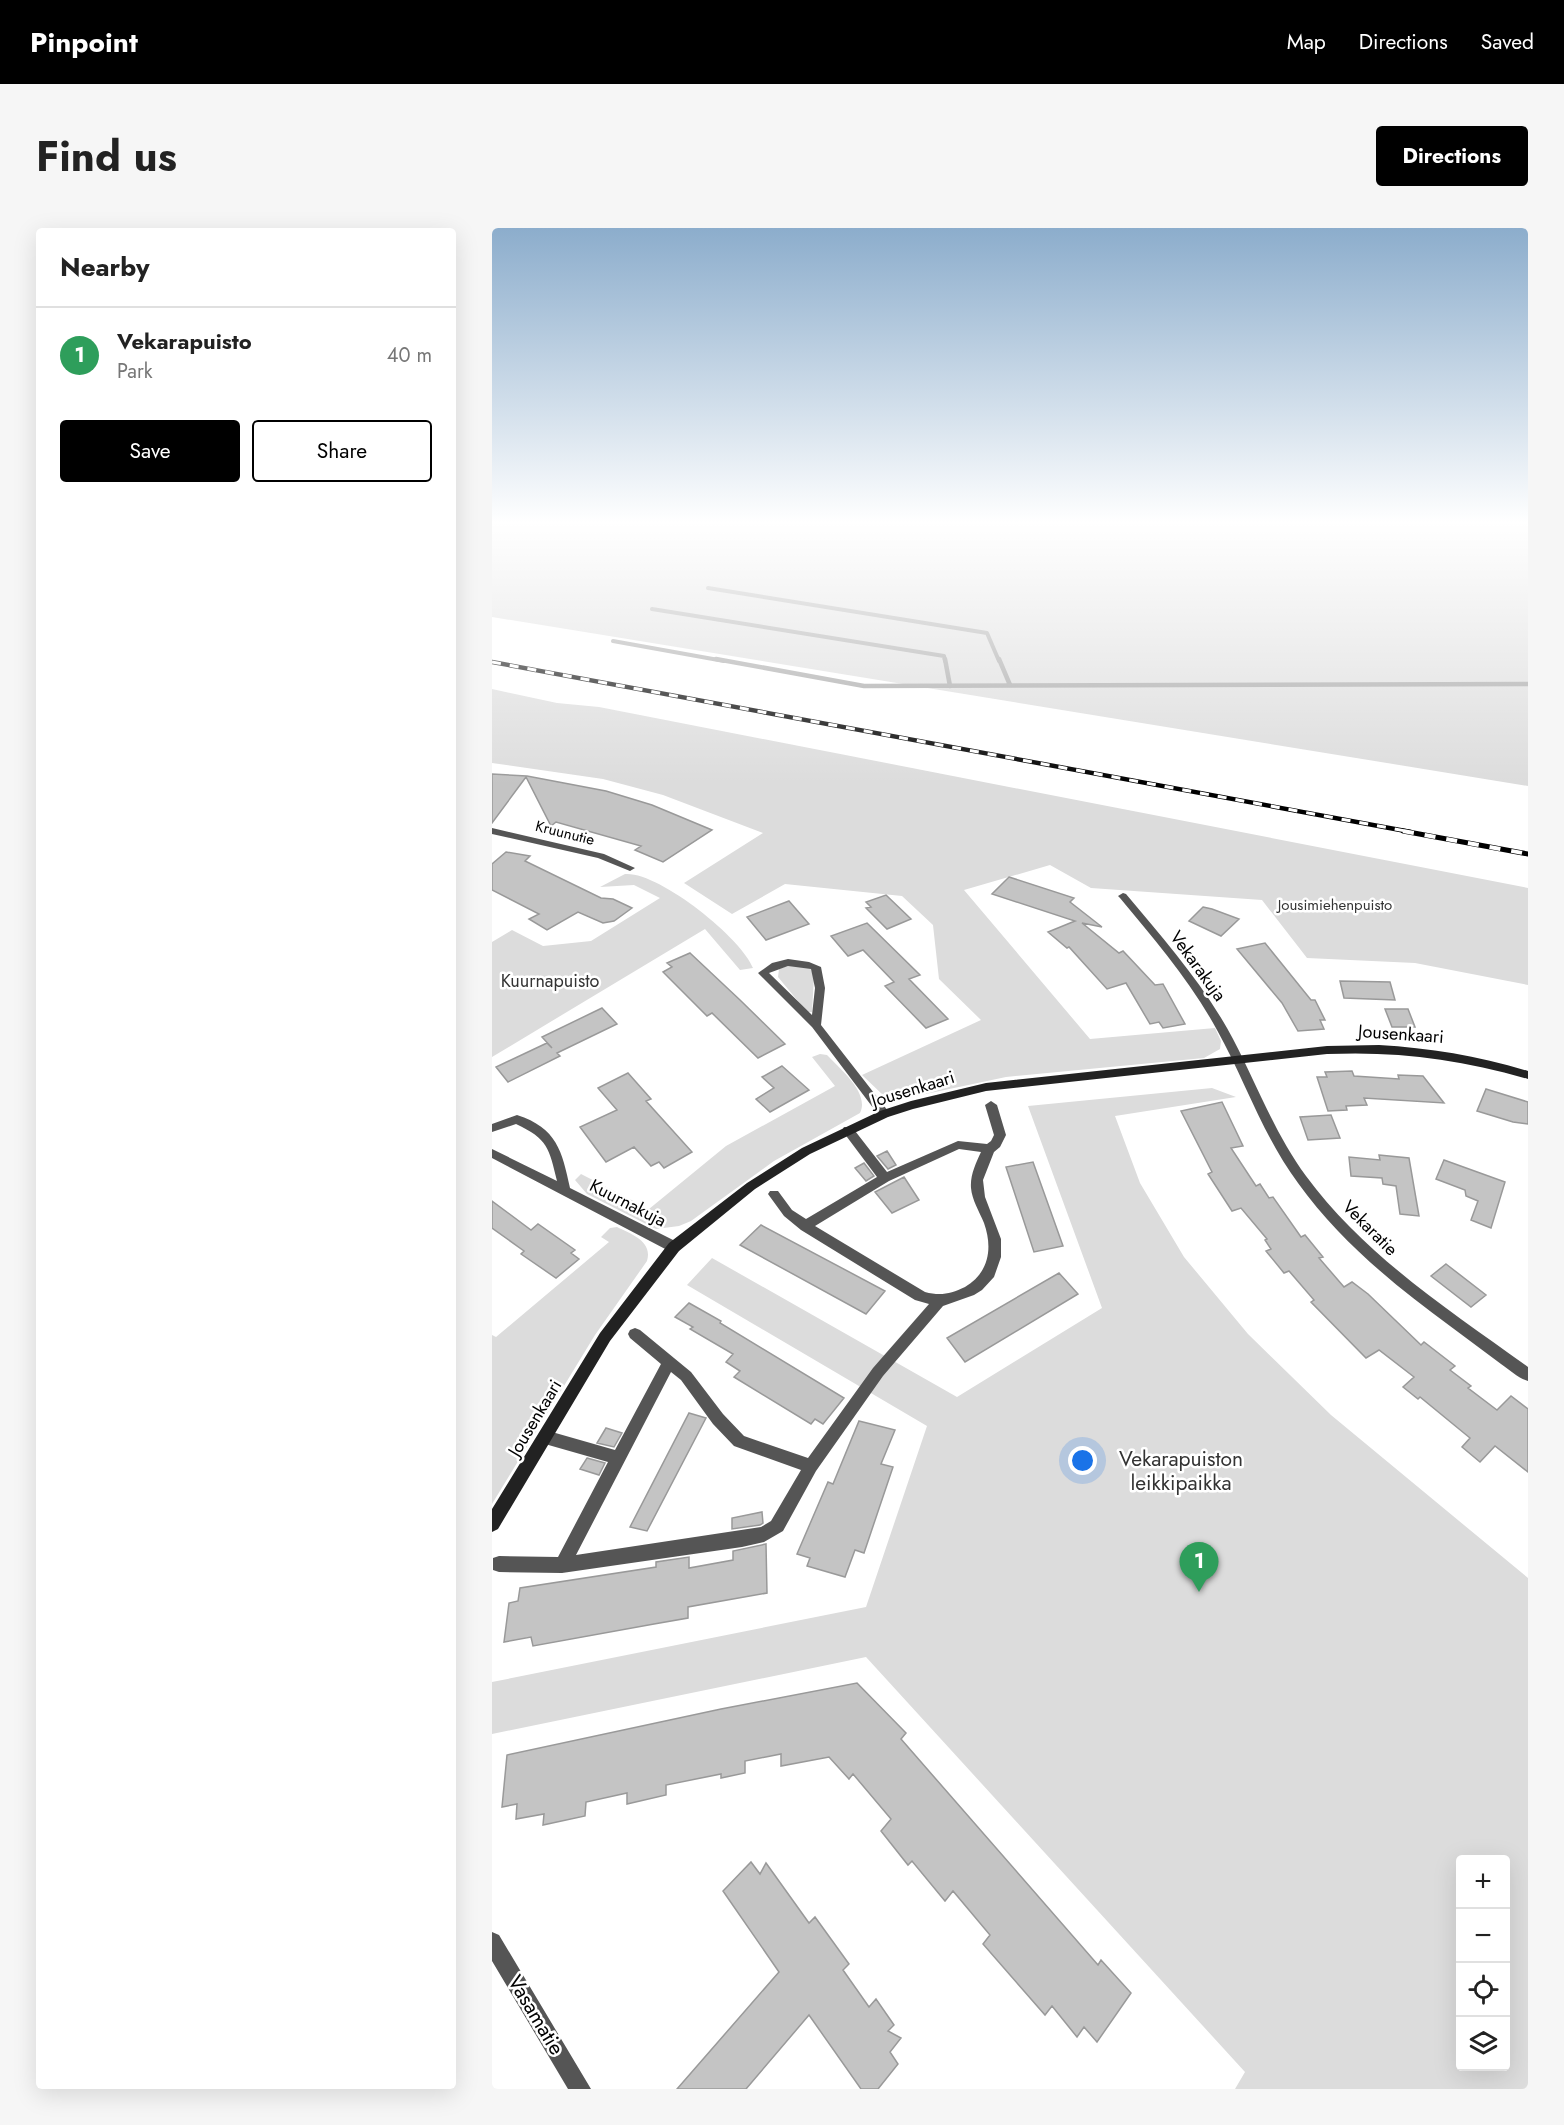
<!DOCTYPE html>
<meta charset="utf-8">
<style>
body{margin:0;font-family:Jost,sans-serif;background:#f6f6f6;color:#222}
.controls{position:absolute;right:18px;bottom:18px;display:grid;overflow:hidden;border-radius:6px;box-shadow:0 6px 24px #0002}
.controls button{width:54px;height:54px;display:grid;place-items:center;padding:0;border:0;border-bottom:2px solid #e0e0e0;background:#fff;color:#222;font:30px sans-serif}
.you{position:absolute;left:591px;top:1233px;width:21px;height:21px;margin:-15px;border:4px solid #fff;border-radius:50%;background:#1a73e8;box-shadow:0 0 0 9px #1a73e833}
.badge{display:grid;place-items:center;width:39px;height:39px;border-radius:50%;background:#000;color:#fff;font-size:20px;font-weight:700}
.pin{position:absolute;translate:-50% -50px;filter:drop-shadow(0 2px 3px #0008)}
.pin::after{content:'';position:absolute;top:32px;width:21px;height:18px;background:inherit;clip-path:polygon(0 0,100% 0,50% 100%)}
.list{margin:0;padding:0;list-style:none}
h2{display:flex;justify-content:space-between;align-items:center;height:78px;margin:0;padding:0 24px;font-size:26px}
h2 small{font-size:20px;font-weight:400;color:#767676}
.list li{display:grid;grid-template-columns:39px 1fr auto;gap:18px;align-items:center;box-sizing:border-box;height:96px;padding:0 24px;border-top:2px solid #e0e0e0}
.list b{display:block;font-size:22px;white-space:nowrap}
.list p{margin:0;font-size:20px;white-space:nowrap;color:#767676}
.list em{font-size:20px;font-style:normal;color:#767676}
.actions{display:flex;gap:12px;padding:18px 24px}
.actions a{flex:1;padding:14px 0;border:2px solid #000;border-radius:6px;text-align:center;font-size:21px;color:#000}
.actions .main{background:#000;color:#fff}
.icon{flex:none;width:33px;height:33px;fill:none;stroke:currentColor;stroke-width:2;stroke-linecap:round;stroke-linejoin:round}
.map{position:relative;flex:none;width:1036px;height:1861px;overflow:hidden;border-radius:6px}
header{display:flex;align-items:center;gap:36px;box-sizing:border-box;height:84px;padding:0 30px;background:#000;color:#fff}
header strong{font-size:28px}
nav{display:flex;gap:33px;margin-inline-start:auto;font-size:21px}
.intro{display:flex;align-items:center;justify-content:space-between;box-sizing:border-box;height:144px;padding:0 36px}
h1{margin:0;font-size:42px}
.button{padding:15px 27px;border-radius:6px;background:#000;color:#fff;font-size:21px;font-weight:700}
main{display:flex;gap:36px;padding:0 36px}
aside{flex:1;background:#fff;border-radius:6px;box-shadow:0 6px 24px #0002}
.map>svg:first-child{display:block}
</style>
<header>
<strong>Pinpoint</strong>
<nav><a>Map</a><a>Directions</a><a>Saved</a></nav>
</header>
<div class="intro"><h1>Find us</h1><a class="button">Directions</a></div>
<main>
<aside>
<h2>Nearby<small></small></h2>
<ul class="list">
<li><span class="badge" style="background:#2e9e5b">1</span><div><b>Vekarapuisto</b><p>Park</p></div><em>40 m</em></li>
</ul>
<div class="actions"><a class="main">Save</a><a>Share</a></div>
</aside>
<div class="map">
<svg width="1036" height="1861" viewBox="0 0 1036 1861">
<rect width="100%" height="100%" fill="#fff"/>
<path fill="#dcdcdc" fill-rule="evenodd" d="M0 296H1036V558L0 389Z
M0 461 65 475 107 479 1036 660V757L923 735 815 730 770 672 599 660 558 637 472 662 598 811 723 800 729 813 728 821 712 830 514 849 410 871 392 868 370 847 489 792 447 751 441 697 410 668 293 656 240 686 192 655 271 605 171 567 111 551 0 535Z
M133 646C166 643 250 710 261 740L248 742 213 701 0 829V714L20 702 51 718 99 713 168 670 142 657 108 659Z
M305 735 318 739 322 749 320 784H315L286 749 287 741Z
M328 826 335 827C348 841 378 865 368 885L282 933 199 993 187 998 164 1001 95 966 83 952 89 946 157 981 234 918 343 858 320 829Z
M720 860 744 869 623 888 648 955 692 1029 756 1106 839 1187 1036 1350V1861H743L753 1844 374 1429 0 1506V1454L374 1379 435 1198 195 1057 220 1030 465 1169 610 1080 536 878ZM969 1632H1014V1838H969Z
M125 999C139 1006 161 1013 155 1033L103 1107 0 1276V1107L4 1109 117 1014 109 1009 118 1000Z"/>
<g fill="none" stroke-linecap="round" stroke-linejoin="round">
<path stroke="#a3a3a3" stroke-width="4" d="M216 360 495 405 507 433
M160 381 452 428 453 433
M121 413 232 433"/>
<path stroke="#a3a3a3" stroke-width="4.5" d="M224 431 372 458 1036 456
M453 431 458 458
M507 431 518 457"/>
</g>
<path fill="#c4c4c4" stroke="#999" stroke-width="1.5" d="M0 546 35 548 114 563 160 577 220 602 171 634 143 622 149 618 64 594 59 598 34 549 0 595Z
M14 624 38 628 33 633 109 670 121 671 140 680 122 693 111 695 86 684 55 702 37 691 47 686 0 662V636Z
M517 649 582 670 578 674 610 699 590 695 627 725 631 723 663 757 671 756 693 796 671 800 667 794 658 796 634 755 615 761 577 719 575 720 556 704 583 693 500 666Z
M394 667 419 691 395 701 374 680 379 679 374 674Z
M297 673 317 696 274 712 255 689Z
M711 679 720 681 747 691 729 708 697 693Z
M375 695 428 747 417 751 456 791 434 800 393 758 402 754 371 722 356 728 339 708Z
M773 715 819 772H823L833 792H828L832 801 806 803 790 775 745 721Z
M198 725 248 772 293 816 266 830 220 785 215 788 171 744 180 739 175 735Z
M848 753 898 754 903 772 852 770Z
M110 780 125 796 65 825 68 828 16 854 4 839 55 815 60 820 50 809Z
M893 781H916L923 799H900Z
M290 838 317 862 278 884 264 871 282 860 270 849Z
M860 843 862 848 907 851 906 847 931 848 952 875 872 870 875 877 854 878 855 882 836 883 825 849H835L833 844Z
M136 845 159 871 154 873 200 924 172 940 167 934 159 938 142 919 114 934 88 899 125 882 106 860Z
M994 861 1036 874V896L1021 894 985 883Z
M730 874 751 918 739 920 764 958 768 956 777 970 781 969 809 1009 813 1007 831 1029 827 1030 852 1059 860 1054 876 1066 929 1117 932 1114 963 1138 958 1142 979 1158 976 1160 1005 1182 1019 1168 1036 1181V1244L1003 1218 988 1234 970 1219 978 1210 928 1169 926 1171 911 1159 922 1149 887 1122 874 1130 819 1074 822 1072 797 1043 792 1045 774 1023 779 1021 773 1012 775 1011 749 980 740 983 716 946 720 944 689 883Z
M839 887 848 910 816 912 808 889Z
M395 923 404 937 396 941 385 928Z
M887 927 917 930 927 988 908 986 904 958 891 956 890 950 859 948 857 929 888 932Z
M952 932 1013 954 999 1000 979 992 986 973 974 968 973 962 944 951Z
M541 934 571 1018 542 1024 514 939Z
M372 935 382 948 374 953 363 940Z
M412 949 427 972 400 985 383 964Z
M0 973 39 1002 46 996 83 1022 79 1025 87 1031 64 1050 29 1026 32 1023 0 1000Z
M269 997 393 1063 374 1086 248 1017Z
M954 1036 994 1067 979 1079 939 1048Z
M567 1045 586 1066 473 1134 455 1110Z
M197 1075 229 1093 228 1095 352 1170 331 1196 323 1191 319 1196 242 1149 248 1143 234 1134 241 1126 198 1101 201 1099 183 1089Z
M197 1185 214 1190 155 1303 138 1299Z
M367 1193 403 1202 389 1236 401 1239 372 1325 363 1322 353 1349 315 1338 318 1330 305 1326 336 1254 341 1256Z
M114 1200 130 1205 122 1219 105 1215Z
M95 1230 113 1235 107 1247 88 1241Z
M270 1284 271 1295 268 1297 240 1301V1290Z
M274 1316 275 1365 196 1379V1390L162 1396 41 1418 39 1409 12 1414 17 1375 26 1373 28 1360 164 1339V1334L197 1329V1340L241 1332V1323Z
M365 1455 414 1505 409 1511 606 1737 609 1732 639 1765 605 1814 592 1799 585 1809 560 1778 553 1787 491 1716 498 1707 461 1663 453 1673 420 1633 416 1637 389 1603 399 1591 361 1546 357 1551 337 1529 289 1538V1526L253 1533V1545L229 1550V1546L174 1557V1567L135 1576V1565L94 1574 93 1588 51 1597 52 1586 24 1591 25 1576 10 1579 15 1527 229 1481Z
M259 1634 268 1646 274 1635 317 1695 323 1689 357 1736 351 1742 377 1779 384 1771 402 1797 396 1803 409 1810 398 1824 406 1836 386 1861H369L317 1787 254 1861H185L287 1744 231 1663Z"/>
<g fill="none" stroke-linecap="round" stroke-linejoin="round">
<path fill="#555" fill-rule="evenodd" d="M499 873 505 877 514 907 508 919 502 924 491 952 493 969 509 1011V1029L502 1049 490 1062 482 1067 451 1078 391 1148 324 1243 291 1303 272 1314 250 1319 70 1345 7 1344 1 1342V1330L7 1328 66 1329 116 1234 53 1216 48 1214 46 1209 48 1204 53 1202 123 1222 169 1136 138 1110 136 1106 138 1102 143 1100 148 1102 199 1144 231 1186 252 1208 316 1230 381 1140 437 1076 423 1072 309 1002 292 988 276 966 278 963H286L300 982 314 991 385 949 352 905 350 902 352 899H360L395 944 466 913 495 916 499 913 502 907 493 877ZM467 921 489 924C484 935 478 947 479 960 480 972 487 983 492 995 501 1020 497 1045 473 1059 459 1066 448 1068 433 1064L323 998 397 953ZM179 1144 189 1152 221 1196 242 1218 309 1242 279 1293 269 1299 84 1327Z"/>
<path fill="#555" fill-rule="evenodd" d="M0 600 112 626 143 640 138 643 106 630 0 606Z
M631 665 634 666C670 709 707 751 735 800 762 848 780 902 814 948 872 1027 957 1082 1036 1139V1153C1026 1150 1018 1142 1009 1136 992 1123 975 1111 958 1098 902 1057 847 1012 806 955 771 908 753 852 725 802 699 754 663 712 628 670L626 668Z
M296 731 317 734 329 739 333 760 329 797 396 883 398 886 396 889H388L320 799 266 745 280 735ZM296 738 319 741 323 760 320 787 277 745Z
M25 887C65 900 70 923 78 960L187 1015 188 1019 187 1023 182 1024 177 1023 0 930V921L65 953C57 920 56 911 24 896L0 904V896Z
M0 1704 7 1707 99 1861H76L0 1733Z"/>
<path fill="#222" fill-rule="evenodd" d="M887 817C938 820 987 828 1036 843V851C967 831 906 823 835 826L494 863 421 881 396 889 318 926 263 961 187 1023 118 1113 6 1301 0 1304V1281L108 1105 177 1015 255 955 310 920 388 883 419 873 494 855 835 818Z"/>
<defs>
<path id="rail-far1" d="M0 434 919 604"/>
<path id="rail" d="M911 603 1036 626"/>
</defs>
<use href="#rail-far1" stroke="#000" stroke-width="4.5"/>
<use href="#rail" stroke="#000" stroke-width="5"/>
<use href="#rail-far1" stroke="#fff" stroke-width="3" stroke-dasharray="9" stroke-linecap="butt"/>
<use href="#rail" stroke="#fff" stroke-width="4" stroke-dasharray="11" stroke-linecap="butt"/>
</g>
<linearGradient id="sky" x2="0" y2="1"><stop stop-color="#8cadcc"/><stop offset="0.53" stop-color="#fff"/><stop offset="1" stop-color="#fff" stop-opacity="0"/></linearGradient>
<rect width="1036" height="556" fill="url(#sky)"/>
<g text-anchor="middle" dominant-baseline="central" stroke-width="5" stroke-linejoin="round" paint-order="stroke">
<g font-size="15" fill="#000" stroke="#fff">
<text transform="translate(73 605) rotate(14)">Kruunutie</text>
</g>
<g font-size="15" fill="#333" stroke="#fff">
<text x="843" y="677">Jousimiehenpuisto</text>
</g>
<g font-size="18" fill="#000" stroke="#fff">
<text transform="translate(706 738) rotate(54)">Vekarakuja</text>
<text transform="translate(909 806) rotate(4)">Jousenkaari</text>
<text transform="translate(421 861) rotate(-17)">Jousenkaari</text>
<text transform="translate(136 975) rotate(27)">Kuurnakuja</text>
<text transform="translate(878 1000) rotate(45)">Vekaratie</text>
<text transform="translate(43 1190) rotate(-59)">Jousenkaari</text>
</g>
<g font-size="18" fill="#333" stroke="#fff">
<text x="58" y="753">Kuurnapuisto</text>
</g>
<g font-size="21" fill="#333" stroke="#fff">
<text x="689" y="1231">Vekarapuiston<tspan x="689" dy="24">leikkipaikka</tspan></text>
</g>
<g font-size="21" fill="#000" stroke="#fff">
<text transform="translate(44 1787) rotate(59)">Vasamatie</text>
</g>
</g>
</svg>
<div class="controls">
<button>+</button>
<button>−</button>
<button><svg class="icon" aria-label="locate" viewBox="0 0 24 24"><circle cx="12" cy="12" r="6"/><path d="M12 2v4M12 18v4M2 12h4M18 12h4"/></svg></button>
<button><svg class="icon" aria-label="layers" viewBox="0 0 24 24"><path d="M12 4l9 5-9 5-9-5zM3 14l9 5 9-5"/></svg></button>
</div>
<div class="you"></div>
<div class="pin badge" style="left:707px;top:1364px;background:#2e9e5b">1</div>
</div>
</main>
